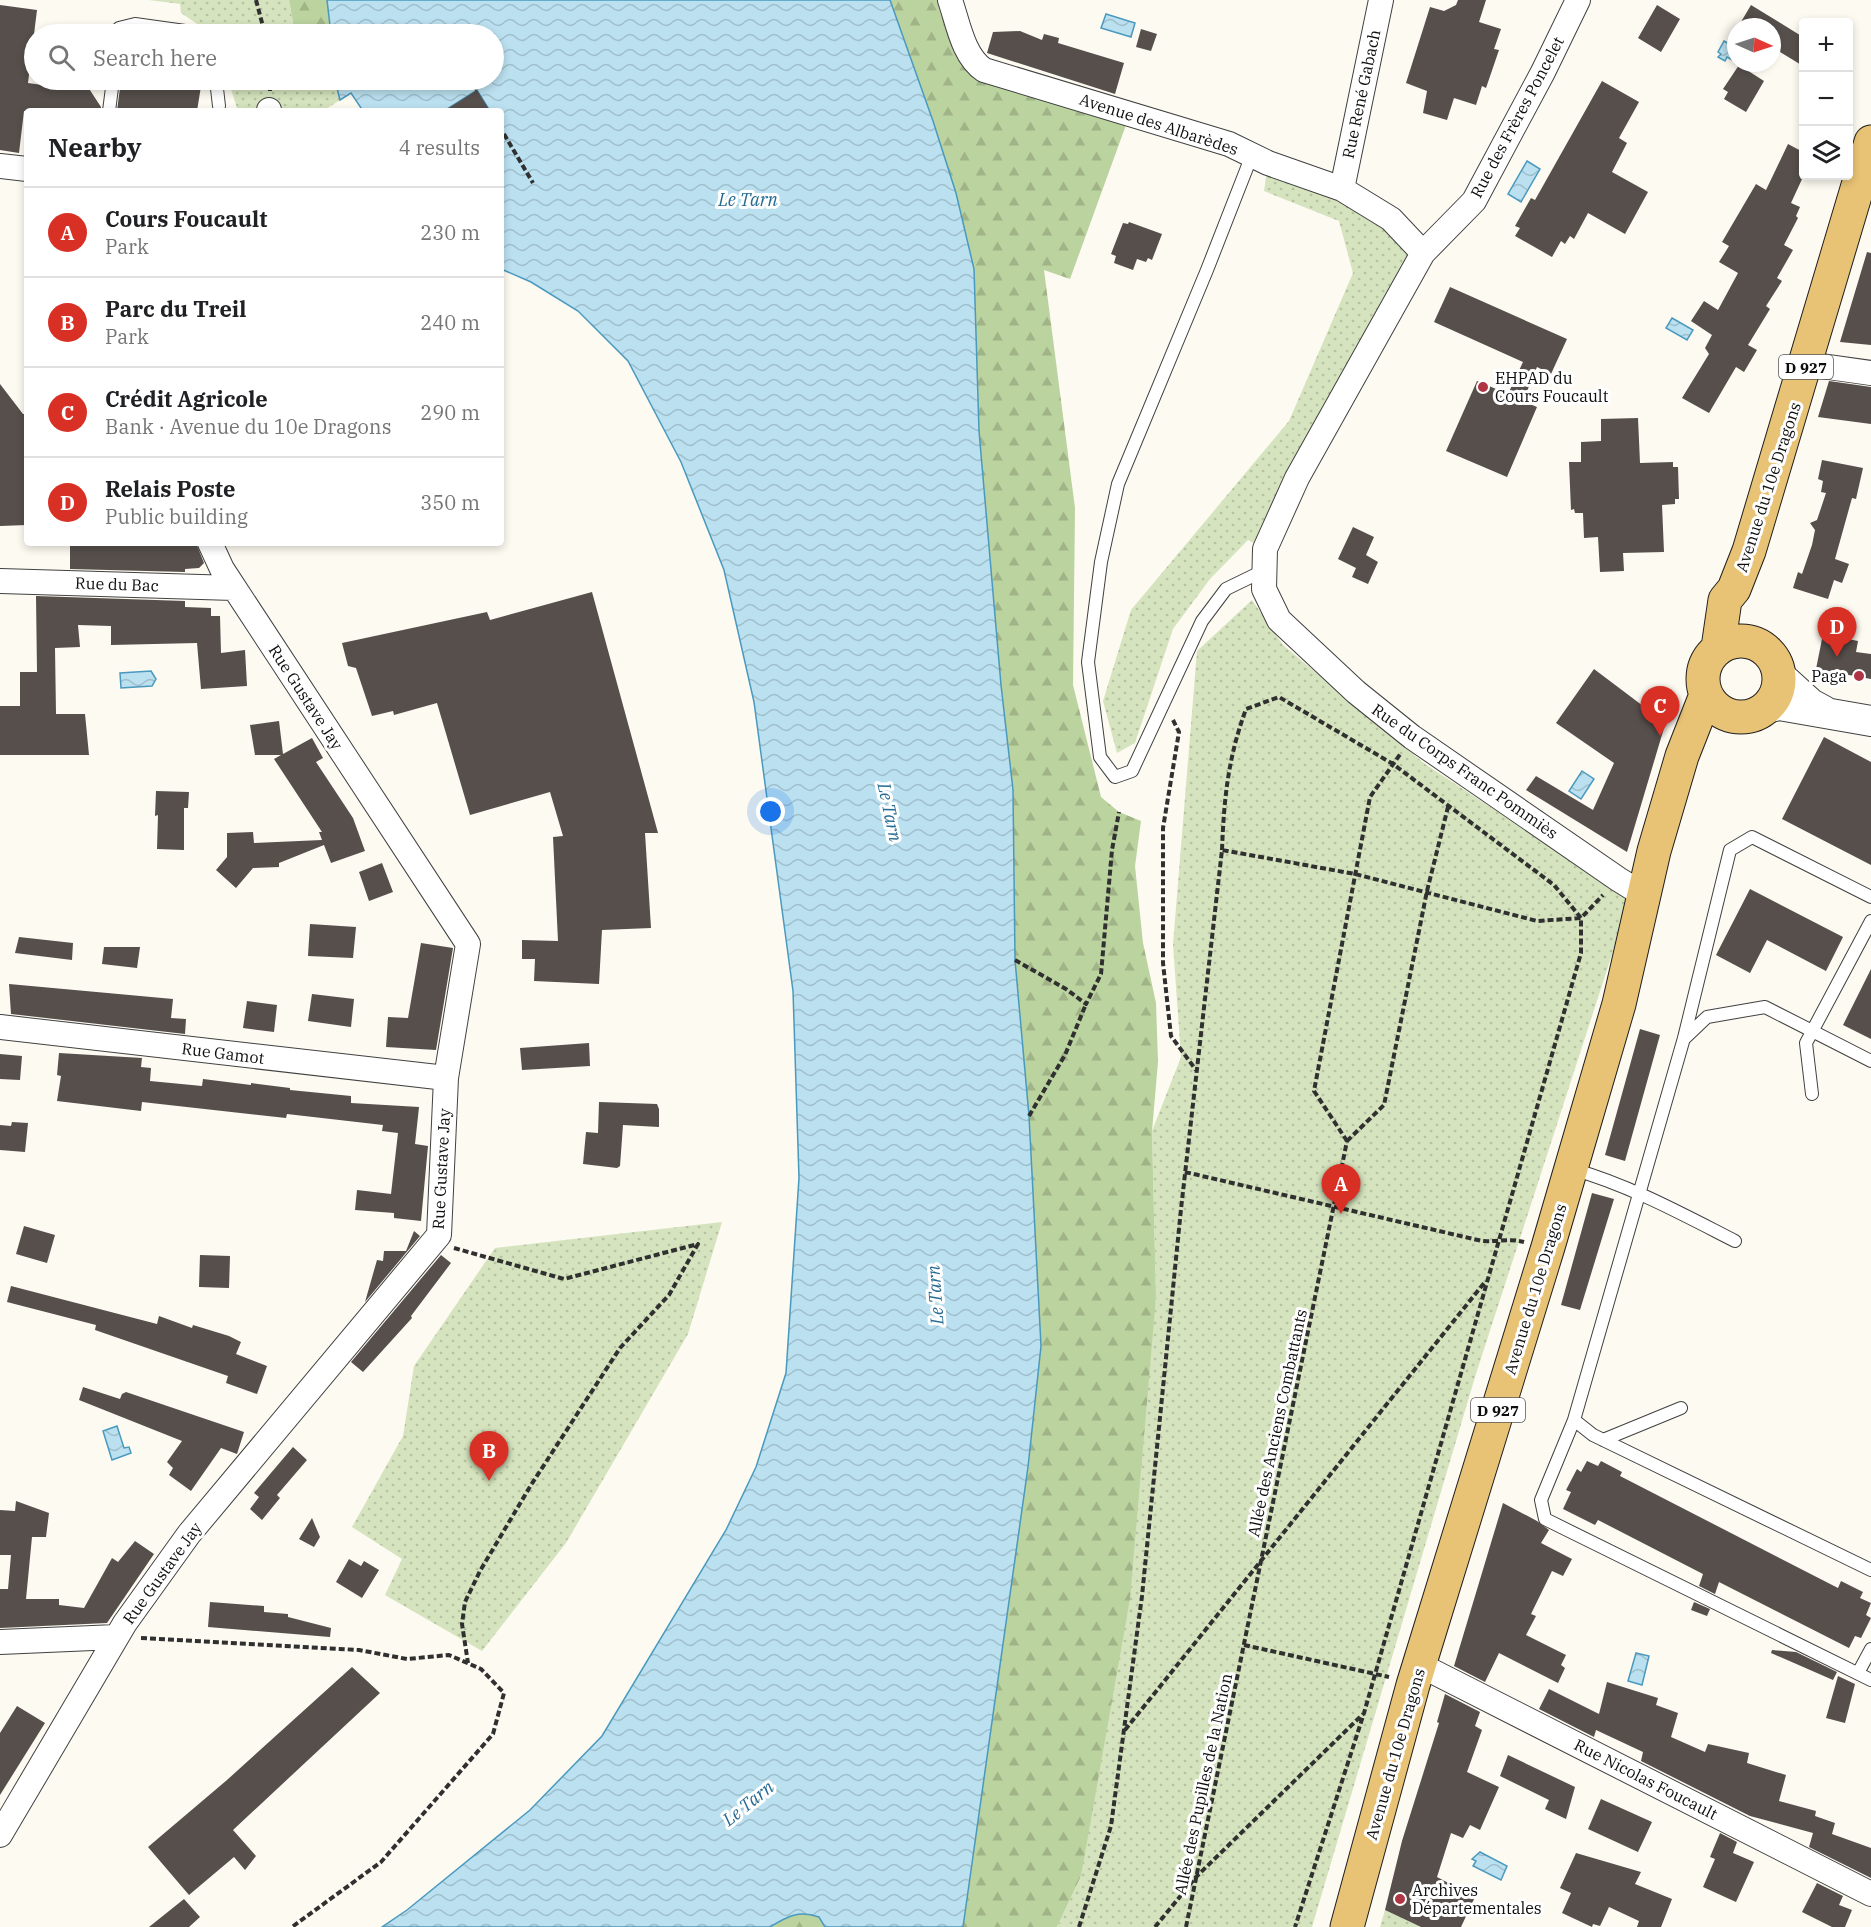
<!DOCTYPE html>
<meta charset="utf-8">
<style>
body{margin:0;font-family:"IBM Plex Serif",serif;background:#f2f2f2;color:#202124}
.controls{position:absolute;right:18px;top:18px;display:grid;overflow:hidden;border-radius:6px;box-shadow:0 3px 9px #0003}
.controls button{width:54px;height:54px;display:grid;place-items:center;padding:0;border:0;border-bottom:2px solid #e0e0e0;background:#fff;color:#202124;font:30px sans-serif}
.compass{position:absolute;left:1727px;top:18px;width:54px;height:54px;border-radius:50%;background:#fff;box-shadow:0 3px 9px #0003;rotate:93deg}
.you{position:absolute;left:771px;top:812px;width:21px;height:21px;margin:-15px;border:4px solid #fff;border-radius:50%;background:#1a73e8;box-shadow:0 0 0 9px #1a73e833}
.badge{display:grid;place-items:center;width:39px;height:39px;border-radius:50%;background:#d93025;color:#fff;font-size:20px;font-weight:700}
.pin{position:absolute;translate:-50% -50px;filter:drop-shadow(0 2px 3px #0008)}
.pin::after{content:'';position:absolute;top:32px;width:21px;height:18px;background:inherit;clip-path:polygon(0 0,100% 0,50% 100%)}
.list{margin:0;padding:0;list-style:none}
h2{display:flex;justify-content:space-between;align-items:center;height:78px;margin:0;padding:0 24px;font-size:26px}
h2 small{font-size:20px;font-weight:400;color:#757577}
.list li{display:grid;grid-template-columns:39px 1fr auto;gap:18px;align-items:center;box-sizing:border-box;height:90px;padding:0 24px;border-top:2px solid #e0e0e0}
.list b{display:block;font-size:22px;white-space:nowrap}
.list p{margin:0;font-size:20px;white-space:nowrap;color:#757577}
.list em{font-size:20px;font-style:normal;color:#757577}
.icon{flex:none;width:33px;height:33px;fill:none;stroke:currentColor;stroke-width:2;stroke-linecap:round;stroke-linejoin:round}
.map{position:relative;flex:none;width:1871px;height:1927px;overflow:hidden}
.search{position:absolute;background:#fff;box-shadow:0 3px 9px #0003;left:24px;top:24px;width:480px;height:66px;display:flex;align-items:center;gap:15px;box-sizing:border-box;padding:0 21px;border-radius:33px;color:#757577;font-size:22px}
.panel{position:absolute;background:#fff;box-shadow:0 3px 9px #0003;left:24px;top:108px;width:480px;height:438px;border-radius:6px}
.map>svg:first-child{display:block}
</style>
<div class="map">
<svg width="1871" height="1927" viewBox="0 0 1871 1927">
<defs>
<pattern id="green-dots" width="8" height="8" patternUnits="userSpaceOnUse" patternTransform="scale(1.5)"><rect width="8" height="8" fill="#d5e4be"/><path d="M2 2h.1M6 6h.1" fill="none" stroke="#b6c2a2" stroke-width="1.8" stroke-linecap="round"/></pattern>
<pattern id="forest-firs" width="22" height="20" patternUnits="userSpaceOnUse" patternTransform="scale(1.5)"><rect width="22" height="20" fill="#bbd39f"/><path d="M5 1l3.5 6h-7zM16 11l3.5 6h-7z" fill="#a0b488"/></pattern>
<pattern id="water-waves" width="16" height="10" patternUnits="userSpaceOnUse" patternTransform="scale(1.5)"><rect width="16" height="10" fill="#bbe0ef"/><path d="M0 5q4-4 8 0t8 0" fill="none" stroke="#a0bfcc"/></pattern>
</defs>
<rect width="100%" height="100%" fill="#fdfaf1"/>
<path fill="url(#green-dots)" d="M149 0H289L295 34H212L181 13 180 4Z
M228 80H335L340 100 323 111H238Z
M1268 163 1290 169 1423 253 1265 549 1248 540 1210 579 1173 629 1135 743 1117 753 1103 701 1131 610 1289 421 1353 273 1339 221 1264 191Z
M1252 600 1283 645 1425 764 1630 899 1475 1377 1312 1927H1057L1081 1876 1156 1297 1152 1131 1181 1057 1173 944 1197 651Z
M722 1222 688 1334 566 1543 482 1651 385 1595 402 1559 352 1527 403 1436 414 1366 495 1248Z
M1385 1910 1421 1927H1380Z"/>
<path fill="url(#forest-firs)" d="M289 0H327L331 34H295Z
M890 0H950L969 53 1126 125 1070 279 1044 270 1075 508 1073 685 1101 797 1119 812 1141 821 1135 866 1143 943 1156 1003 1158 1062 1152 1131 1156 1297 1130 1599 1081 1876 1057 1927H963L1028 1467 1041 1346 1029 1116 1015 960 1013 790 1001 685 979 431 974 269 933 121Z
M805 1912 819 1917 825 1927H770L790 1914Z"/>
<path fill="url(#water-waves)" stroke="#4a99be" stroke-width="1.5" d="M327 0H890L933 121 956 193 974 269 979 431 1001 685 1013 790 1015 960 1029 1116 1041 1346 1028 1467 963 1927H825L819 1917C799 1910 788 1916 770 1927H382L407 1910 530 1810 602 1736 726 1530 756 1467 786 1373 799 1178 793 991 754 702 724 570 681 462 628 361 578 311 531 282 501 269V136L504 134 501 129V111H490L477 90 444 111H363L351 93 340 100 335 80H494V34H331Z
M1106 14 1135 23 1131 37 1101 28Z
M1724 41 1736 48V62L1727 57 1725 61 1718 57 1721 54 1718 52Z
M1527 161 1540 169 1521 202 1508 194Z
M1672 318 1693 330 1687 340 1666 328Z
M151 671 156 679 152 686 121 688 120 673Z
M1582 771 1594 779 1581 799 1569 791Z
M117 1426 124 1448 129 1447 131 1453 112 1460 103 1431Z
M1636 1653 1649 1656 1642 1685 1628 1681Z
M1480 1852 1507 1866 1501 1880 1473 1866 1476 1861 1472 1859Z"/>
<path fill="#564f4c" d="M1458 0H1486L1479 22 1501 29 1494 49 1499 50 1486 88 1482 86 1476 105 1454 98 1447 120 1423 113 1427 91 1406 83 1430 7 1444 11 1456 5Z
M0 5 37 10 28 83 71 89 84 81 101 107V111H24L19 153 0 150Z
M1657 5 1680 19 1661 52 1638 38Z
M1751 5 1803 37V66L1772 47V27H1738Z
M1141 29 1157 34 1151 51 1136 47Z
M1020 31 1042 40 1044 34 1059 38 1058 43 1124 63 1115 94 987 53 993 32Z
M1739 65 1764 81 1746 112 1724 99 1728 92 1723 89Z
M121 80H202L197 111H117Z
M1602 81 1639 102 1619 138 1627 143 1612 172 1648 192 1625 234 1588 213 1574 239 1570 236 1565 244 1561 241 1552 257 1515 236 1520 228 1515 226 1531 198 1535 200Z
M477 90 490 111H444Z
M1788 144 1803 152V177L1791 203 1800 207 1796 216 1798 218 1784 245 1793 250 1777 278 1782 281 1766 306 1770 309 1748 345 1757 350 1744 372 1736 367 1709 413 1682 398 1709 354 1705 348 1712 335 1691 321 1704 301 1718 310 1738 273 1719 262 1729 246 1722 242 1756 184 1766 190Z
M1129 222 1162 234 1152 260 1148 258 1146 262 1137 259 1133 270 1114 263 1116 256 1111 254 1123 223 1128 224Z
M1867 252 1871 253V345L1840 342Z
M1450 287 1567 339 1551 374 1537 367 1523 401 1537 407 1507 477 1446 451 1477 381 1508 394 1523 362 1434 322Z
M1829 381 1871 387V424L1818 417Z
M0 384 23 414H27V525L0 526Z
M1638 418 1640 463 1673 462V467H1678L1679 499H1675V504L1662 505 1664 552 1623 553 1624 571 1600 572 1598 537 1584 538 1583 513H1575L1574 509 1571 510 1569 462H1581V442L1601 441V419Z
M1822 460 1863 468 1856 499 1852 498 1835 559 1849 564 1842 583 1834 580 1828 599 1793 588 1798 572 1802 574 1812 545 1815 530 1810 523 1817 520 1826 493 1821 492 1823 481 1818 479Z
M1353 527 1374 537 1366 555 1378 562 1368 584 1352 577 1356 568 1338 559Z
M70 543H196L204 563 199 568 185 569V572L70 569Z
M592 592 658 833H645L651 928 602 930 599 984 534 981 535 959H522V940L558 941 553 837 563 836 550 792 470 815 437 703 394 715 393 711 372 716 356 668 348 666 342 643 487 612 490 620Z
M36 596 185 601V607L211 608V616H220L221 653 245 650 247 686 201 689 197 643 111 645V626L78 625 80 647 55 648 56 714H85L89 755H0V706H20V672H37Z
M1823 634 1858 641 1856 652 1871 654V679L1816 669Z
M1594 669 1651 712 1667 718 1627 852 1526 790 1536 776 1593 810 1614 763 1556 723Z
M279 721 283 754 312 738 323 758 316 762 353 818 365 851 331 863 324 845 279 863V867L253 868 236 888 216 870 227 857V833L253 832 254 843 322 840 319 832H322L274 759 281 755H255L250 725Z
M1824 737 1871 762V865L1782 819Z
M156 791 189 792 188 808H184V850L157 849 158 815 155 816Z
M382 863 393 892 369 901 359 872Z
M1750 889 1843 937 1826 971 1767 940 1750 973 1716 955Z
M310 924 356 927 353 958 308 956Z
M19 937 73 943 72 960 15 953Z
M421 943 453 948 436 1050 386 1047 388 1017 408 1018Z
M104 947H140L137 968 102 964Z
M1871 969V1039L1843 1025Z
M9 984 173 999 171 1018 186 1019 185 1034 11 1014Z
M312 994 354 999 351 1027 308 1021Z
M247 1001 277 1005 274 1032 243 1028Z
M1640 1029 1660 1035 1625 1161 1605 1155Z
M589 1043 590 1066 522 1070 520 1048Z
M59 1053 142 1058 141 1067 151 1068 150 1081 202 1086 203 1079 251 1085V1083L290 1088V1090L351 1096V1103L419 1107 415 1144 428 1146 421 1221 394 1218V1213L355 1210 357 1190 391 1194 398 1133 382 1131 383 1125 287 1114 286 1118 142 1102 141 1111 57 1101 61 1076 57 1075Z
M0 1054 22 1056 20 1080 0 1079Z
M599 1102 657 1104 659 1109V1127L623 1125 620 1166 617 1168 583 1164 586 1132 598 1133Z
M12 1122 28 1123 25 1152 0 1150V1125L11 1126Z
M1592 1193 1614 1199 1580 1310 1561 1305Z
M24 1226 55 1235 47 1263 16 1254Z
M414 1231 420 1236 365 1302 377 1260 383 1261 384 1251H406Z
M200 1255 230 1256 229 1288 199 1287Z
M441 1255 451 1263 411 1316 412 1318 363 1372 351 1362Z
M11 1286 157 1324 159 1316 192 1328 193 1325 229 1336 241 1342 236 1354 267 1366 257 1394 226 1383 228 1376 95 1330 96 1325 7 1302Z
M83 1387 120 1399 122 1394 126 1392 244 1432 237 1454 221 1448 191 1491 169 1475 173 1468 167 1462 182 1441 79 1400Z
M293 1447 307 1460 277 1495 280 1498 262 1520 250 1509 259 1497 254 1493Z
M1587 1461 1598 1466 1601 1461 1622 1472 1620 1476 1838 1588 1841 1581 1863 1592 1860 1598 1871 1603 1866 1615 1871 1618 1861 1638 1855 1636 1849 1648 1719 1582 1715 1594 1699 1586 1703 1574 1598 1520 1595 1525 1563 1509 1571 1492 1566 1490 1577 1469 1581 1472Z
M16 1501 49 1513 46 1537H32L26 1599H59V1605L84 1608 112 1558 118 1562 135 1541 154 1554 107 1623 0 1628V1589H8L11 1555H0V1510L15 1511Z
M1503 1503 1537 1521 1549 1530 1541 1543 1572 1559 1563 1576 1552 1571 1531 1614 1536 1616 1526 1635 1566 1655 1561 1665 1565 1668 1558 1683 1499 1653 1485 1682 1454 1666Z
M312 1518 320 1537 314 1547 299 1539Z
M349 1559 361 1566 364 1561 379 1570 362 1598 336 1582Z
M210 1602 264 1606V1612L288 1614V1617L331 1628 330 1637 208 1627Z
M1694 1602 1710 1609 1707 1616 1691 1610Z
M1772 1650 1796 1652 1837 1672 1833 1680 1771 1653Z
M352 1667 380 1693 233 1830 256 1856 245 1870 234 1857 189 1895 148 1847 227 1780Z
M1838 1676 1855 1684 1845 1723 1826 1718Z
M1607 1682 1658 1698 1656 1705 1678 1713 1671 1737 1705 1752 1708 1744 1749 1753 1747 1763 1786 1775 1779 1801 1816 1811 1815 1816 1835 1823 1832 1834 1871 1848V1878L1809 1847 1813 1833 1750 1816 1641 1761 1643 1752 1596 1730 1594 1737 1539 1709 1549 1689 1599 1714Z
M1445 1694 1480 1712 1475 1726 1482 1730 1467 1772 1499 1787 1480 1830 1470 1825 1463 1838 1451 1833 1437 1877 1475 1897 1461 1927H1421L1385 1910 1402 1841 1439 1723 1437 1722Z
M17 1706 45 1723 0 1795V1733Z
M1508 1755 1575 1787 1566 1819 1545 1809 1549 1800 1500 1776Z
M1601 1799 1652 1822 1638 1852 1588 1829Z
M1720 1833 1737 1842 1733 1853 1754 1862 1736 1902 1703 1887 1715 1859 1710 1857Z
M1576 1853 1641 1872 1635 1884 1672 1899 1661 1927H1637L1639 1921 1609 1907 1600 1926 1593 1924 1592 1927 1562 1913 1571 1893 1560 1888Z
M1817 1883 1843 1896 1839 1905 1852 1910 1845 1927H1832L1802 1912Z
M184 1899 200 1917 189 1927H149Z"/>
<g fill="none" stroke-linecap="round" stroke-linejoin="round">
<defs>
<path id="service" d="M118 34 119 28 135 24 185 31 188 34
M216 80 219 106
M109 111 113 80
M1252 155 1207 270 1118 484 1101 562 1088 662 1100 757 1115 777 1132 771 1202 621 1226 589 1265 570
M1871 897 1752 837 1730 850 1684 1038 1574 1420 1593 1435 1871 1570
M1685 1038 1707 1017 1765 1007 1871 1061
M1812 1094 1806 1043 1871 921
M1572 1169C1629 1185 1682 1214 1735 1241
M1574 1420 1541 1500 1545 1519 1871 1680
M1603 1440 1681 1408
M1858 1673 1871 1649"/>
<path id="minor" d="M950 0C958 23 963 56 984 70L1229 144 1268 163 1342 189 1391 219 1423 253
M1578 0 1543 72 1474 201 1423 253 1297 478 1265 549 1264 589 1279 620 1356 692 1412 737 1618 879 1634 889 1645 891
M269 111V110
M0 166 27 169
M1342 189 1381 0
M1807 364 1871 373
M0 581 234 588
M0 1027 446 1078
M0 1642 116 1637
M1420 1665 1871 1894
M0 1835 125 1623 189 1534 439 1235 446 1078 468 944 222 569 210 543"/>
<path id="tertiary" d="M1778 674 1811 704 1824 711
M1765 708 1779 705 1871 721"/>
<path id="primary" d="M1703 679a38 38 0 1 1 76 0a38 38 0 1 1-76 0Z
M1718 648 1725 600 1734 589 1749 551 1871 142
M1347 1927 1413 1685 1548 1247 1619 1004 1654 851 1682 756 1706 695"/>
</defs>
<use href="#service" stroke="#414141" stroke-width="14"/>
<use href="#minor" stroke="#414141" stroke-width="26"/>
<use href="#tertiary" stroke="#414141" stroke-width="32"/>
<use href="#primary" stroke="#1f1f1f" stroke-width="35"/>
<path stroke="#303030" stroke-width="4" stroke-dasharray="6 3" stroke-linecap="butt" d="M256 0 265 34
M270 80V91
M471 80 477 90
M504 134 533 183
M1173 720 1179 732 1163 828V963L1171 1036 1196 1070
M1222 850C1224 798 1228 758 1246 709L1279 697 1393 764 1554 885 1581 918 1603 895
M1015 960 1066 989 1086 1004 1101 974 1112 850 1119 812
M1029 1116 1065 1055 1086 1004
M1347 1141 1314 1091 1370 797 1401 753
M1347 1141 1384 1105 1427 891 1448 807
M1185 1172 1482 1241C1497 1242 1509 1238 1524 1242
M454 1248 564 1279 698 1244 669 1295 620 1348 531 1485 480 1571 465 1602 462 1624 468 1663
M141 1638 359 1650 407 1659 449 1655 481 1669 504 1693 493 1734 381 1862 292 1927
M1244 1645 1389 1677
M1125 1730 1485 1282
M1079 1927 1111 1826 1142 1596 1181 1209 1222 850 1355 874 1537 921 1581 918V953L1364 1713 1295 1927
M1155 1927 1196 1877 1363 1714
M1186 1927 1347 1141"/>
<use href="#service" stroke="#fff" stroke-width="12"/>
<use href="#minor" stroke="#fff" stroke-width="24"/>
<use href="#tertiary" stroke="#fff" stroke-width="30"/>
<use href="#primary" stroke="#e9c375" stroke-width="33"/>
</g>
<g fill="#af3545" stroke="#fff" stroke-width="2">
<circle cx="1483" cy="387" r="6"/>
<circle cx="1859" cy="676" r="6"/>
<circle cx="1400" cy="1899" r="6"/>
</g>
<g text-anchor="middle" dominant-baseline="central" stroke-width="6" stroke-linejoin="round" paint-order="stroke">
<g fill="#fff" stroke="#565656" stroke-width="1.5">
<rect x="1779" y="355" width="54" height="24" rx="4.5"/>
<rect x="1471" y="1398" width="54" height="24" rx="4.5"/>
</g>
<g font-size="15" font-weight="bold" fill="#0e0e0e">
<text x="1806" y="367">D 927</text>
<text x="1498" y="1410">D 927</text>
</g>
<g font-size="16" fill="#0e0e0e" stroke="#fff">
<text transform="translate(1361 94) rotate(-78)">Rue René Gabach</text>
<text transform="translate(1517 117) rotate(-62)">Rue des Frères Poncelet</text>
<text transform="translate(1159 124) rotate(18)">Avenue des Albarèdes</text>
<text transform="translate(1768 487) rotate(-72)">Avenue du 10e Dragons</text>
<text transform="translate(117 584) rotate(2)">Rue du Bac</text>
<text transform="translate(306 697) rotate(57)">Rue Gustave Jay</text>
<text transform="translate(1465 771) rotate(35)">Rue du Corps Franc Pommiès</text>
<text transform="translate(223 1053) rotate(7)">Rue Gamot</text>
<text transform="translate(441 1169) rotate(-87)">Rue Gustave Jay</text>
<text transform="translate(1535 1289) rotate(-73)">Avenue du 10e Dragons</text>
<text transform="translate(1277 1423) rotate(-78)">Allée des Anciens Combattants</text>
<text transform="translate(162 1573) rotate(-54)">Rue Gustave Jay</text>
<text transform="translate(1395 1754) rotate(-74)">Avenue du 10e Dragons</text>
<text transform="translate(1646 1779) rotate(27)">Rue Nicolas Foucault</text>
<text transform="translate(1203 1784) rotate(-78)">Allée des Pupilles de la Nation</text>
</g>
<g font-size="16" fill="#0e0e0e" stroke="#fff" text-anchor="start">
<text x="1495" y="378">EHPAD du<tspan x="1495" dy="18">Cours Foucault</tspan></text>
<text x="1847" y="676" text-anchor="end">Paga</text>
<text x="1412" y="1890">Archives<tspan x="1412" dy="18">Départementales</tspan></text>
</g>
<g font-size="18" font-style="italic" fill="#256b92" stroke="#fff">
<text x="748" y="199">Le Tarn</text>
<text transform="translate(890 812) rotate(78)">Le Tarn</text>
<text transform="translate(935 1295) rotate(-94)">Le Tarn</text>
<text transform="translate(748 1803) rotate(-39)">Le Tarn</text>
</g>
</g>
</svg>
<div class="controls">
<button>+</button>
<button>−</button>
<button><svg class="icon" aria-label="layers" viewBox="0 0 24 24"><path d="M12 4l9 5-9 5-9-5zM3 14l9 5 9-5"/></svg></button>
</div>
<svg class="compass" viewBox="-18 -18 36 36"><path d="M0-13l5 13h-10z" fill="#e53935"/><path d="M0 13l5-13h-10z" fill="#757577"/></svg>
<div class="you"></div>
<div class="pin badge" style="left:1341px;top:1214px">A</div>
<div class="pin badge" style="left:489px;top:1481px">B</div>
<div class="pin badge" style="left:1660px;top:736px">C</div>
<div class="pin badge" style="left:1837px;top:657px">D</div>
<div class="search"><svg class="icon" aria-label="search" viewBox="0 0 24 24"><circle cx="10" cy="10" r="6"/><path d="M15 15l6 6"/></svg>Search here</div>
<section class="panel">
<h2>Nearby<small>4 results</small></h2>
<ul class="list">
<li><span class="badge">A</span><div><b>Cours Foucault</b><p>Park</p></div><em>230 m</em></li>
<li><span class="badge">B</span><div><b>Parc du Treil</b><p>Park</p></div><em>240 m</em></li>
<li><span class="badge">C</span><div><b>Crédit Agricole</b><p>Bank · Avenue du 10e Dragons</p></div><em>290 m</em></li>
<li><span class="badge">D</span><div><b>Relais Poste</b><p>Public building</p></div><em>350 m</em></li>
</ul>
</section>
</div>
